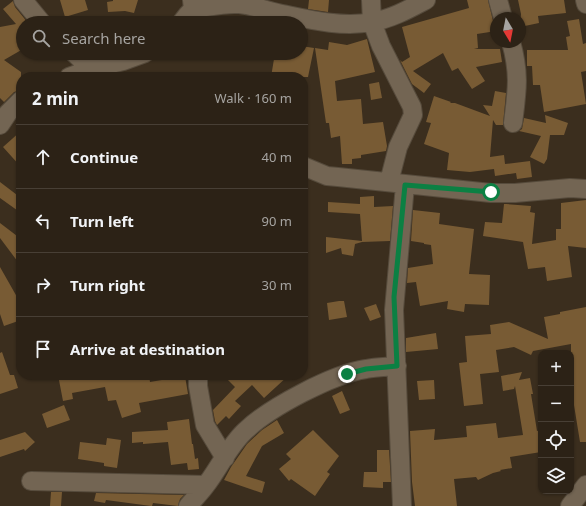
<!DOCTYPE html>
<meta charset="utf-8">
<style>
body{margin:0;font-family:"Noto Sans",sans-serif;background:#382f23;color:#f1f3f6}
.controls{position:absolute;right:12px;bottom:12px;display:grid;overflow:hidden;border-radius:8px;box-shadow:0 1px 3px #0004}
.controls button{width:36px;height:36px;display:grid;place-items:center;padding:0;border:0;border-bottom:1px solid #483f35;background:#2c2216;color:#f1f3f6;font:20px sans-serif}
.compass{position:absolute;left:490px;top:12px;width:36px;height:36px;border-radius:50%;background:#2c2216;box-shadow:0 1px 3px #0004;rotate:170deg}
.stop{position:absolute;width:12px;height:12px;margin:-9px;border:3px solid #0b8043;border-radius:50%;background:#fff}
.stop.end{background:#0b8043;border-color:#fff;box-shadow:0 1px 4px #0008}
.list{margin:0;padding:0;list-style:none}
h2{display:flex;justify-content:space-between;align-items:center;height:52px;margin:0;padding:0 16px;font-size:17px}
h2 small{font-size:13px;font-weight:400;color:#a6a4a1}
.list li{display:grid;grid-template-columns:26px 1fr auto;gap:12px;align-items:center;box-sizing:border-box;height:64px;padding:0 16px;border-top:1px solid #483f35}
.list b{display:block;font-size:15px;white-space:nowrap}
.list em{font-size:13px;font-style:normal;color:#a6a4a1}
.icon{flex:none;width:22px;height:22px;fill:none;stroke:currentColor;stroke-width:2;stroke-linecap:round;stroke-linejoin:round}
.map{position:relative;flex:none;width:586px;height:506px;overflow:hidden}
.search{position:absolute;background:#2c2216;box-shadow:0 1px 3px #0004;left:16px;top:16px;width:292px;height:44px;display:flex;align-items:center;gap:10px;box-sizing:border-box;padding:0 14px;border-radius:22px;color:#a6a4a1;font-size:15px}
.panel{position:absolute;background:#2c2216;box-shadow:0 1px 3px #0004;left:16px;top:72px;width:292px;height:308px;border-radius:16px}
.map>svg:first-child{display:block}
</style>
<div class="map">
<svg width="586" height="506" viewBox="0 0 586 506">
<rect width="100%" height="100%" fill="#3b2e1e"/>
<path fill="#785b34" d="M60 0H85L88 10 65 17Z
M113 0H138L134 13 125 11 108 12 107 2 113 1Z
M309 0H329L328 12 308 9Z
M467 0H488L493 21 496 26V31L477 34 478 48 474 49H500L502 62 476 67 485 81 472 89 458 68 452 71 443 53 413 71 431 84 424 93 412 84 400 60 402 62 410 57 402 27 469 8Z
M518 0H564L566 13 538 16 539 23 520 27 521 14Z
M13 1 15 7 28 23H23V37L18 41 23 49 4 60 21 72V90L14 92 4 102 0 98V27L16 24 3 9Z
M579 19 583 44 586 43V71L581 72 586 104 544 112 540 85H533L532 66H527V50H568L566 37 570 36 567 21Z
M367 39 375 72 335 81 337 101 361 99 363 124 383 122 387 146 386 151 361 155V158L352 159V164H342L340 136 331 138 329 123H326L315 48 328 50 329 42 347 45Z
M301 46 314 48 308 77H271L275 53H301Z
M379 82 382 98 371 100 369 84Z
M495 91 506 93 503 125H496L493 120 490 157 504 155 505 164 530 161 532 177 517 179 516 173 495 176 494 169 470 172 447 170 449 153 424 144 431 123 426 122 434 96 451 102 450 103H455L490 116 483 105 492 106Z
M545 115 568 123 564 135H550L547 159 544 164 530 157 541 136 519 131 522 129 524 118 546 123Z
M21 131V167L3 147Z
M0 182 21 198V213L0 198Z
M374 196V207L393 206 390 241 362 242 355 244 353 256 342 254 341 248 326 253V237L362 241 360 214 328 212V202L360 204V197Z
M586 200V248L568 246 572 277 547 281 545 267 528 269 523 242 483 236 485 222 502 223 504 204H506L531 206 530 212 535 213 532 244 556 240V229H561V203Z
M413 210 440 213 439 224 474 229 469 274 490 275 489 305 465 304 464 312 447 309 448 301 420 306 416 282 407 283 408 268 433 264 431 245 424 244V243L411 241Z
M0 223 21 239V266L0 238Z
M0 267 21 304V320L4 326 0 314Z
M339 301H344L347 317 329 320 327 303Z
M376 304 381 317 370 321 364 308Z
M586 307V442H580L573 399H571V344L533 351 531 355 514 347 496 350 499 372 480 374 483 404 464 406 459 363 467 362 465 336 491 334 490 325 509 322 548 339 544 317 560 314V312Z
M436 333 438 349 406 352V338Z
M2 352 10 375H14L18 388 0 394V353Z
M522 372 519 380 530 378 533 394H531L537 431 541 430V452L510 457 512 468 500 470 501 471 493 473 478 480 476 477 454 479 457 506H415L412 482 410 431 435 429 434 440 467 437 466 426 496 423 498 438 523 435 515 386 514 389 503 391 501 376Z
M58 375H149L150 382 185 376 188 394 139 403 141 412 122 418 116 400 108 401 105 387 72 393 73 399 63 401Z
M223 375H289L264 398 252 385 235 401 241 406 229 419 226 416 217 425 215 421 213 410 235 387Z
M434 380 435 399 419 400 417 381Z
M342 391 350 410 340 414 332 396Z
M64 405 70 420 47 428 42 414Z
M189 419 192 444H193L195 459 198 458 199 469 188 470 187 463 171 465 168 442 143 444V442L132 443V432L168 430 167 422Z
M277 420 284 433 262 446 246 476 265 482 262 493 224 480 231 467 247 444 262 430Z
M313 430 339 456 327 472 330 474 315 496 291 479 289 481 279 469 291 459 286 454Z
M25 432 35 442 25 451 24 449 0 457V440Z
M107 438 121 440 117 468 104 466V463L78 459 80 442 106 445Z
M377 450H389L391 482H383V488L363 487 364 472H377Z
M51 492H62L61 506H50Z
M96 493 184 495 180 499 178 506 153 503 152 506H151L106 500 105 503 94 501Z"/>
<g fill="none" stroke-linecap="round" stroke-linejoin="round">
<defs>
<path id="minor" d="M23 0 42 23
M371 0 372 22 381 46 412 107 413 115 398 147 389 182
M498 0 503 18
M585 0 586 4
M193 9C208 7 224 3 239 4 252 5 264 10 278 13 307 19 341 28 372 22 391 19 409 9 426 0
M181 23 188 14 193 9 192 0
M511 42C520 74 517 91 513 123
M74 53 91 69 123 61 145 53
M69 77 91 69 97 77
M0 125 8 113 21 100
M303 166 327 176 338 177 491 193H515L570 188 586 189
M198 375V386L205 425 225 458
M31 481 206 485
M188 506C194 499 201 492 206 485 219 468 229 446 245 431 270 407 333 374 366 369 376 367 387 367 397 366
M402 506 394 310 405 185
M570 506 586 485"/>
</defs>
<use href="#minor" stroke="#564b3c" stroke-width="20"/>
<use href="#minor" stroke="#736553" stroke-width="18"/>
</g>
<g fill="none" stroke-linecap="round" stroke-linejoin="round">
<path stroke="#0b8043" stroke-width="5" d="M347 374 366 369 397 366 394 297 405 185 491 192"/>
</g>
</svg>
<div class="controls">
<button>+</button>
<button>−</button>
<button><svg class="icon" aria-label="locate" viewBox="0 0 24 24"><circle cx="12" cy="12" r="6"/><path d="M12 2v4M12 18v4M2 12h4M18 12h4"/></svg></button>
<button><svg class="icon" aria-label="layers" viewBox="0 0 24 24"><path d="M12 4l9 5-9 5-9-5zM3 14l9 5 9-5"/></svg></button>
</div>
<svg class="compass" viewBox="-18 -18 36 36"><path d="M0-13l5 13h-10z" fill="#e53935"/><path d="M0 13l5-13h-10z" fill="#a6a4a1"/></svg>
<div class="stop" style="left:491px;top:192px"></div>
<div class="stop end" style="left:347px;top:374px"></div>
<div class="search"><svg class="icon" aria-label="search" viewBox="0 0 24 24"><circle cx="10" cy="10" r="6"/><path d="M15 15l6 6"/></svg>Search here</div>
<section class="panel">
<h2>2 min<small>Walk · 160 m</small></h2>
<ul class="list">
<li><svg class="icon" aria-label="ahead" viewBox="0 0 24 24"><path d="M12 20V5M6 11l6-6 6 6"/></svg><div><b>Continue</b></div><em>40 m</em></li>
<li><svg class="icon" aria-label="left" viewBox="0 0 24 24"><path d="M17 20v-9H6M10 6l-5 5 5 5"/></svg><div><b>Turn left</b></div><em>90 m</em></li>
<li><svg class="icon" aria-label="right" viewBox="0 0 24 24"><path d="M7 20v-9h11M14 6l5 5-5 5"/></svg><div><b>Turn right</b></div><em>30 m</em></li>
<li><svg class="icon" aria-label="arrive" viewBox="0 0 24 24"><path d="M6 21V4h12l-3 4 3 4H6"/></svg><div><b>Arrive at destination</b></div></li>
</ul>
</section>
</div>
